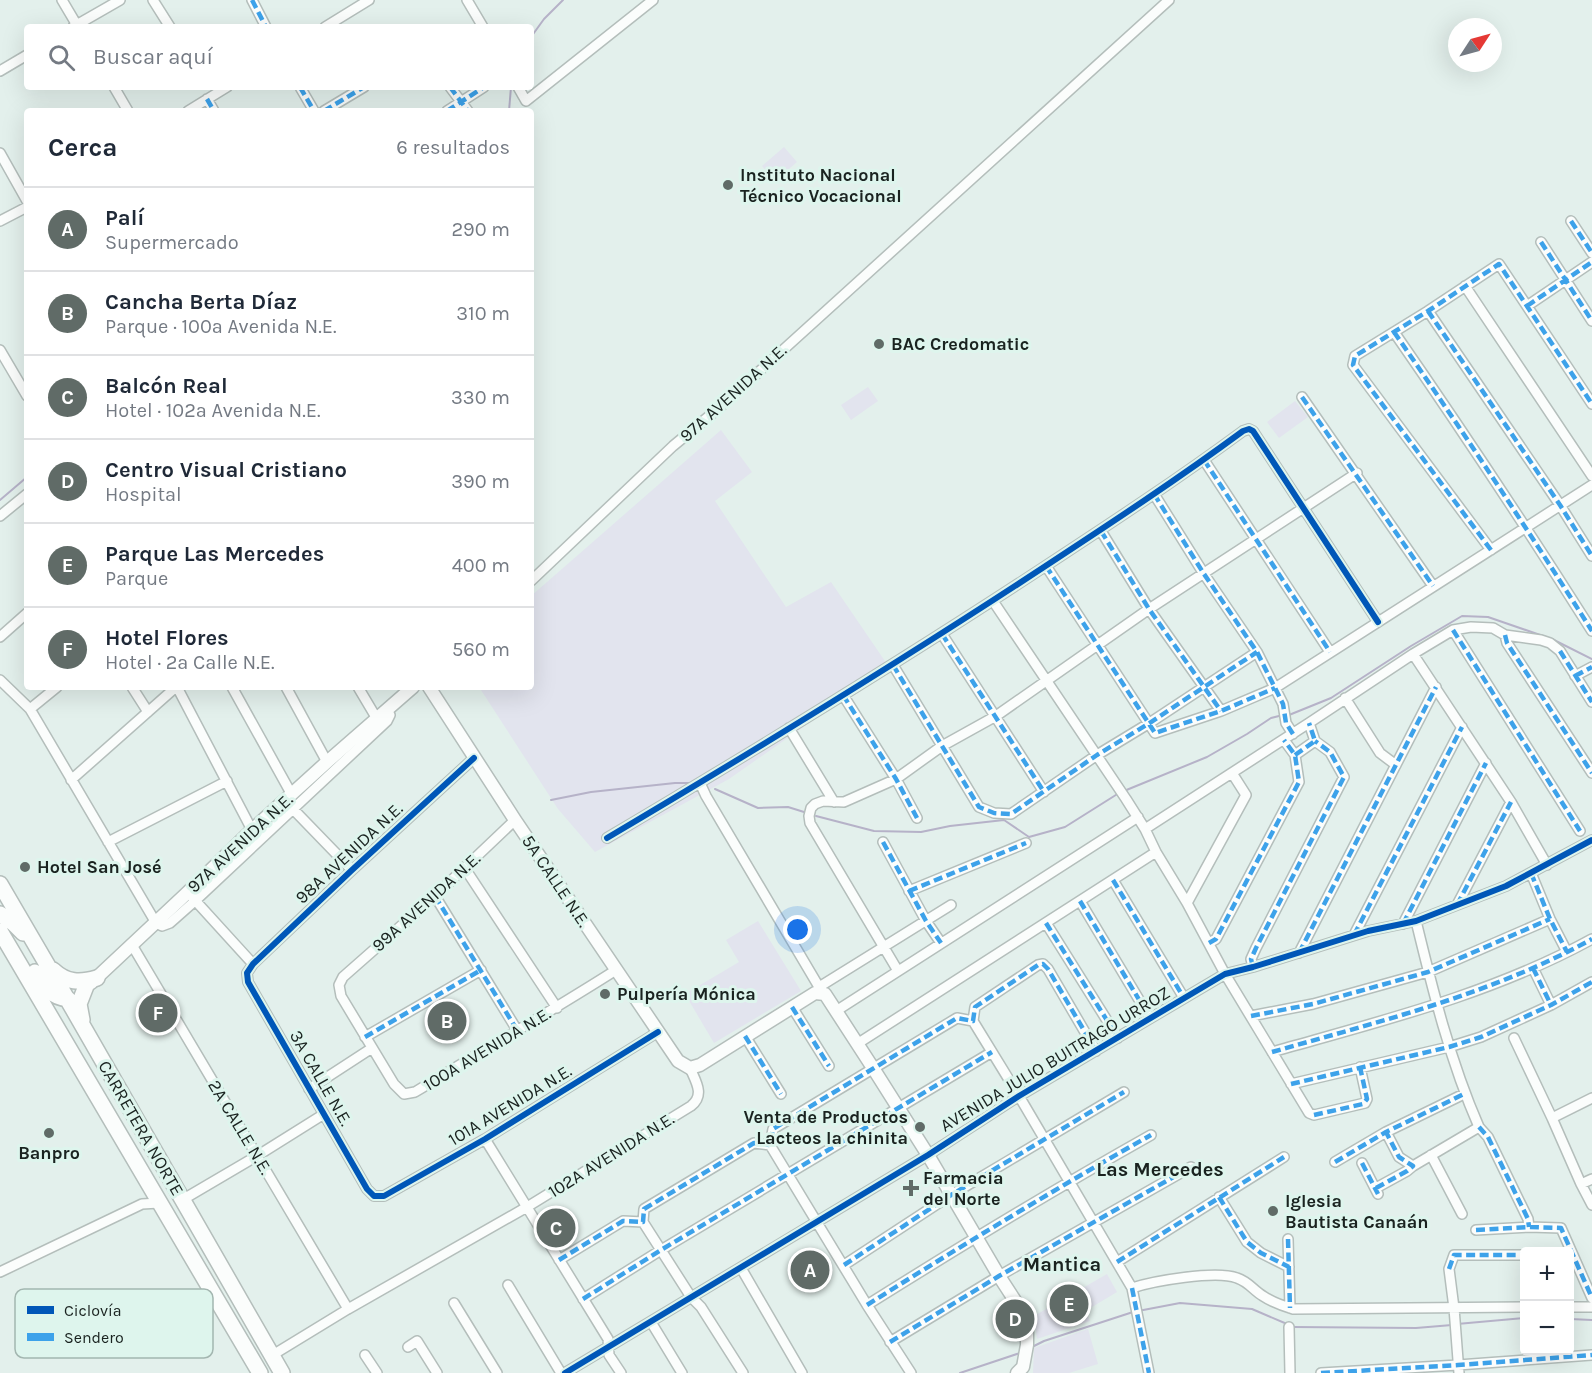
<!DOCTYPE html>
<html lang="es">
<meta charset="utf-8">
<style>
body{margin:0;font-family:Karla,sans-serif;background:#f6f6f7;color:#1f2937}
.controls{position:absolute;right:18px;bottom:18px;display:grid;overflow:hidden;border-radius:6px;box-shadow:0 6px 24px #0002}
.controls button{width:54px;height:54px;display:grid;place-items:center;padding:0;border:0;border-bottom:2px solid #e0e1e3;background:#fff;color:#1f2937;font:30px sans-serif}
.compass{position:absolute;left:1448px;top:18px;width:54px;height:54px;border-radius:50%;background:#fff;box-shadow:0 6px 24px #0002;rotate:54deg}
.you{position:absolute;left:798px;top:930px;width:21px;height:21px;margin:-15px;border:4px solid #fff;border-radius:50%;background:#1a73e8;box-shadow:0 0 0 9px #1a73e833}
.badge{display:grid;place-items:center;width:39px;height:39px;border-radius:50%;background:#606b67;color:#fff;font-size:20px;font-weight:700}
.pin{position:absolute;translate:-50% -50%;border:3px solid #fff;box-shadow:0 2px 6px #0006}
.list{margin:0;padding:0;list-style:none}
h2{display:flex;justify-content:space-between;align-items:center;height:78px;margin:0;padding:0 24px;font-size:26px}
h2 small{font-size:20px;font-weight:400;color:#747a83}
.list li{display:grid;grid-template-columns:39px 1fr auto;gap:18px;align-items:center;box-sizing:border-box;height:84px;padding:0 24px;border-top:2px solid #e0e1e3}
.list b{display:block;font-size:22px;white-space:nowrap}
.list p{margin:0;font-size:20px;white-space:nowrap;color:#747a83}
.list em{font-size:20px;font-style:normal;color:#747a83}
.icon{flex:none;width:33px;height:33px;fill:none;stroke:currentColor;stroke-width:2;stroke-linecap:round;stroke-linejoin:round}
.map{position:relative;flex:none;width:1592px;height:1373px;overflow:hidden}
.search{position:absolute;background:#fff;box-shadow:0 6px 24px #0002;left:24px;top:24px;width:510px;height:66px;display:flex;align-items:center;gap:15px;box-sizing:border-box;padding:0 21px;border-radius:6px;color:#747a83;font-size:22px}
.panel{position:absolute;background:#fff;box-shadow:0 6px 24px #0002;left:24px;top:108px;width:510px;height:582px;border-radius:6px}
.map>svg:first-child{display:block}
</style>
<div class="map">
<svg width="1592" height="1373" viewBox="0 0 1592 1373">
<rect width="100%" height="100%" fill="#e3f0ec"/>
<path fill="#e2e4ee" d="M784 147 797 162 775 181 762 166Z
M868 387 878 401 851 420 841 405Z
M1295 401 1308 417 1279 438 1267 422Z
M721 430 752 472 715 501 786 607 831 582 889 667 729 779 595 852 558 809 479 687H531V596Z
M758 921 801 991 714 1043 685 994 739 962 726 940Z
M447 998 467 1031 447 1043 427 1011Z
M1107 1274 1117 1292 1087 1310 1081 1301 1090 1321 1037 1339 1034 1316Z
M1088 1329 1098 1364 1069 1373H1033L1034 1348Z"/>
<g fill="none" stroke-linecap="round" stroke-linejoin="round">
<path stroke="#b6b2c8" stroke-width="2" d="M531 37 544 19 563 0
M509 111 511 87
M0 500 27 477
M1552 639 1592 659
M1289 715 1331 698 1411 646 1462 616 1488 617 1546 637
M715 789 758 808 788 807 804 812
M1124 791 1207 757 1247 734 1271 718 1283 715
M551 800 591 792 675 783H691
M816 816 874 831 921 832 950 826 1004 820 1029 837 1065 827 1119 793
M1138 1311 1180 1303 1252 1309 1287 1324
M1570 1319 1592 1320
M1457 1324 1524 1318
M1293 1327 1416 1328 1452 1325
M1030 1348 1044 1341 1133 1312
M960 1373 1020 1353"/>
<defs>
<path id="minor" d="M62 0 78 27
M153 0 170 27
M252 0 266 27
M467 0 483 27
M73 27 120 0
M325 27 369 0
M0 71 27 55
M114 87 128 111
M300 87 314 111
M450 87 468 111
M518 87 526 101 653 0
M207 99 214 111
M188 111 227 87
M324 111 364 87
M447 111 484 87
M0 153 27 201
M0 221 27 207
M1571 221 1592 253
M1541 242 1592 321
M1465 286 1592 476
M1527 306 1592 262
M1428 311 1560 505 1592 556
M1394 332C1462 430 1528 530 1592 631
M0 350 27 396
M1302 397 1433 586
M1204 460 1330 652
M1154 494 1204 574 1257 652 1283 704 1286 723 1293 734
M0 516 27 494
M1101 531 1149 609 1221 711
M1491 550 1353 365 1355 356 1428 311 1499 264 1592 404
M1046 566 1155 733 1221 711 1275 688 1592 485
M531 581 673 446 719 408 1169 0
M993 601 1126 799 1145 829
M1453 630 1580 831
M942 634 1044 792
M1505 635 1507 643 1592 773
M0 637 27 613
M1413 654 1511 802 1547 865
M893 665 979 807 994 813 1011 814 1097 755 1148 724 1257 652
M1575 676 1592 667
M0 680 30 709 156 923 162 926 170 923 196 900 387 721 390 715 387 710
M132 687 148 712
M177 687 252 830
M232 687 292 795
M286 687 327 762
M358 687 377 719
M843 695 896 779 917 818
M1345 698 1380 753 1396 765
M30 709 57 687
M789 728 834 802
M1295 755 1315 741 1309 723
M474 758 352 870 253 964 247 973 248 982 367 1189 374 1196H384L485 1139 658 1032
M71 780 176 687
M700 783 706 796 819 987V993
M291 807 352 870
M515 820 435 896 343 977 339 985 341 996 394 1084 404 1094 415 1092C482 1051 550 1012 616 970
M607 838C754 751 901 661 1044 567 1111 523 1178 479 1243 431L1249 429 1253 431 1378 622
M108 842 227 781
M883 842 926 921 941 943
M464 867 557 1008
M1531 873 1550 919 1567 952
M1113 880 1184 998
M909 891 1026 843
M435 896 517 1030
M192 897 253 964
M1080 901 1150 1018
M1187 903 1246 795 1232 773
M1457 905 1511 802
M1046 923 1118 1038
M1403 924 1486 763
M1354 935 1462 727
M1209 943 1216 939 1299 782 1295 755 1284 740
M132 945 348 1309
M1299 953 1436 687
M1253 967 1251 959 1256 948 1344 777 1330 752 1315 741
M1533 968 1551 1005
M898 971 810 823 809 816 811 808 815 804 823 801 844 802 896 779 942 746 996 716 1149 609 1357 473
M819 987 951 905
M792 1007 829 1066
M836 1011 1138 817
M1251 1016 1313 1004 1428 972 1550 919
M973 1021 1019 1096 1132 1288C1153 1281 1216 1270 1237 1278 1249 1282 1253 1290 1263 1296 1272 1302 1283 1306 1293 1309L1524 1307
M745 1036 781 1094
M365 1037 481 970
M1514 1038 1552 1118 1581 1184 1592 1205
M857 1044 1156 852
M1272 1052C1381 1021 1492 994 1592 939
M1360 1067 1367 1099 1365 1103 1314 1115 1309 1113 1225 974 1187 903 1156 852 1145 829 1309 723 1413 654 1453 630 1471 627 1493 628 1505 635 1541 640 1550 643 1560 651 1592 702
M1291 1084 1449 1047 1481 1037 1551 1005 1592 982
M309 1089 372 1048
M1552 1118 1592 1098
M1479 1127 1488 1137 1528 1219 1529 1227
M1386 1132 1399 1157 1413 1166
M485 1139 608 1339 609 1355 621 1373
M770 1145 867 1305 911 1373
M1431 1155 1462 1214
M1335 1162 1386 1132 1464 1094
M1362 1163 1378 1194
M1581 1184 1592 1179
M1376 1188 1407 1171 1413 1166 1479 1127C1450 1061 1433 991 1416 921
M1219 1197 1247 1242 1261 1253 1289 1267
M182 1200 257 1156 324 1114
M643 1222 691 1297 701 1307 743 1373
M1476 1230 1529 1227 1561 1228 1592 1298
M1288 1239 1290 1308
M559 1260 623 1221 643 1222 644 1209 754 1143 770 1145 773 1129 957 1018 973 1021 975 1007 1038 965 1043 964 1048 969 1096 1051
M1117 1262 1284 1157
M844 1265 951 1195 1124 1092
M741 1268 802 1373
M0 1272 142 1204 159 1203
M508 1285 561 1373
M1132 1288 1149 1373
M583 1299 661 1250 992 1052
M454 1303 497 1373
M867 1305C961 1246 1055 1189 1151 1135
M1570 1307H1592
M651 1322 682 1373
M1289 1327 1290 1373
M890 1342 999 1276 1191 1167
M408 1347 417 1341 437 1373
M365 1355 377 1373
M271 1356 348 1309 527 1207 691 1106C705 1095 696 1082 690 1068
M565 1373 928 1155 1019 1096 1225 974 1253 967 1368 931 1416 921 1506 886 1592 840
M1321 1373 1458 1365 1592 1355
M1459 1373 1454 1308 1449 1269 1454 1255H1524"/>
<path id="tertiary" d="M429 687 515 820 678 1061 690 1068 700 1065 815 993 825 994 873 1068 928 1155 999 1276 1023 1313 1027 1332V1345L1023 1367 1017 1373
M91 983 186 894 252 830 327 762 413 687"/>
<path id="trunk" d="M0 884 73 1009 282 1373
M0 914 13 923 23 933
M0 931C88 1078 173 1226 260 1373
M53 970C67 983 80 983 97 978
M35 972C44 986 50 997 68 999
M82 1020 79 1004 86 986"/>
</defs>
<use href="#minor" stroke="#b4bebb" stroke-width="12"/>
<use href="#tertiary" stroke="#b4bebb" stroke-width="15"/>
<use href="#trunk" stroke="#b4bebb" stroke-width="18"/>
<use href="#minor" stroke="#fbfdfc" stroke-width="9"/>
<use href="#tertiary" stroke="#fbfdfc" stroke-width="12"/>
<use href="#trunk" stroke="#fbfdfc" stroke-width="15"/>
<path stroke="#3da2ea" stroke-width="4.5" stroke-dasharray="9 4.5" stroke-linecap="butt" d="M252 0 266 27
M300 87 314 111
M450 87 468 111
M207 99 214 111
M324 111 364 87
M447 111 484 87
M1571 221 1592 253
M1541 242 1592 321
M1527 306 1592 262
M1428 311 1560 505 1592 556
M1394 332C1462 430 1528 530 1592 631
M1302 397 1433 586
M1204 460 1330 652
M1154 494 1204 574 1257 652 1283 704 1286 723 1293 734
M1101 531 1149 609 1221 711
M1491 550 1353 365 1355 356 1428 311 1499 264 1592 404
M1046 566 1155 733 1221 711 1275 688
M1453 630 1580 831
M942 634 1044 792
M1505 635 1507 643 1592 773
M1560 651 1592 702
M893 665 979 807 994 813 1011 814 1097 755 1148 724 1257 652
M1575 676 1592 667
M843 695 896 779 917 818
M1295 755 1315 741 1309 723
M883 842 926 921 941 943
M1531 873 1550 919 1567 952
M1113 880 1184 998
M909 891 1026 843
M435 896 517 1030
M1080 901 1150 1018
M1457 905 1511 802
M1046 923 1118 1038
M1403 924 1486 763
M1354 935 1462 727
M1209 943 1216 939 1299 782 1295 755 1284 740
M1299 953 1436 687
M1253 967 1251 959 1256 948 1344 777 1330 752 1315 741
M1533 968 1551 1005
M792 1007 829 1066
M1251 1016 1313 1004 1428 972 1550 919
M745 1036 781 1094
M365 1037 481 970
M1272 1052C1381 1021 1492 994 1592 939
M1291 1084 1449 1047 1481 1037 1551 1005 1592 982
M1314 1115 1363 1104 1367 1099 1360 1067
M1479 1127 1488 1137 1528 1219 1529 1227
M1335 1162 1386 1132 1464 1094
M1362 1163 1378 1194
M1376 1188 1407 1171 1413 1166 1399 1157 1386 1132
M1219 1197 1247 1242 1261 1253 1289 1267
M1476 1230 1529 1227 1561 1228 1592 1298
M1288 1239 1290 1308
M559 1260 623 1221 643 1222 644 1209 754 1143 770 1145 773 1129 957 1018 973 1021 975 1007 1038 965 1043 964 1048 969 1096 1051
M1117 1262 1284 1157
M844 1265 951 1195 1124 1092
M1449 1269 1454 1255H1524
M1132 1288 1149 1373
M583 1299 661 1250 992 1052
M867 1305C961 1246 1055 1189 1151 1135
M890 1342 999 1276 1191 1167
M1321 1373 1458 1365 1592 1355"/>
<defs>
<path id="cycleway" d="M474 758 352 870 253 964 247 973 248 982 367 1189 374 1196H384L485 1139 658 1032
M607 838C754 751 901 661 1044 567 1111 523 1178 479 1243 431L1249 429 1253 431 1378 622
M565 1373 928 1155 1019 1096 1225 974 1253 967 1368 931 1416 921 1506 886 1592 840"/>
</defs>
<use href="#cycleway" stroke="#def5ed" stroke-width="10"/>
<use href="#cycleway" stroke="#0057b8" stroke-width="6"/>
</g>
<g fill="#606b67" stroke="#def5ed" stroke-width="2">
<circle cx="728" cy="185" r="6"/>
<circle cx="879" cy="344" r="6"/>
<circle cx="25" cy="867" r="6"/>
<circle cx="605" cy="994" r="6"/>
<circle cx="920" cy="1127" r="6"/>
<circle cx="49" cy="1133" r="6"/>
<path d="M908 1179h6v6h6v6h-6v6h-6v-6h-6v-6h6z"/>
<circle cx="1273" cy="1211" r="6"/>
</g>
<g text-anchor="middle" dominant-baseline="central" stroke-width="6" stroke-linejoin="round" paint-order="stroke">
<g font-size="18" font-weight="bold" fill="#1a2320" stroke="#def5ed" text-anchor="start">
<text x="740" y="175">Instituto Nacional<tspan x="740" dy="21">Técnico Vocacional</tspan></text>
<text x="891" y="344">BAC Credomatic</text>
<text x="37" y="867">Hotel San José</text>
<text x="617" y="994">Pulpería Mónica</text>
<text x="908" y="1117" text-anchor="end">Venta de Productos<tspan x="908" dy="21">Lacteos la chinita</tspan></text>
<text x="49" y="1153" text-anchor="middle">Banpro</text>
<text x="923" y="1178">Farmacia<tspan x="923" dy="21">del Norte</tspan></text>
<text x="1285" y="1201">Iglesia<tspan x="1285" dy="21">Bautista Canaán</tspan></text>
</g>
<g font-size="18" fill="#1a2320" stroke="#def5ed">
<text transform="translate(733 393) rotate(-42)">97A AVENIDA N.E.</text>
<text transform="translate(240 843) rotate(-43)">97A AVENIDA N.E.</text>
<text transform="translate(349 853) rotate(-43)">98A AVENIDA N.E.</text>
<text transform="translate(556 881) rotate(56)">5A CALLE N.E.</text>
<text transform="translate(426 902) rotate(-42)">99A AVENIDA N.E.</text>
<text transform="translate(487 1049) rotate(-31)">100A AVENIDA N.E.</text>
<text transform="translate(1055 1059) rotate(-31)">AVENIDA JULIO BUITRAGO URROZ</text>
<text transform="translate(321 1078) rotate(60)">3A CALLE N.E.</text>
<text transform="translate(510 1105) rotate(-31)">101A AVENIDA N.E.</text>
<text transform="translate(240 1127) rotate(59)">2A CALLE N.E.</text>
<text transform="translate(141 1128) rotate(60)">CARRETERA NORTE</text>
<text transform="translate(611 1155) rotate(-32)">102A AVENIDA N.E.</text>
</g>
<g font-size="20" font-weight="bold" fill="#1a2320" stroke="#def5ed">
<text x="1160" y="1169">Las Mercedes</text>
<text x="1062" y="1264">Mantica</text>
</g>
</g>
<rect x="15" y="1289" width="198" height="69" rx="9" fill="#def5ed" stroke="#a3b6b0" stroke-width="1.5"/>
<rect x="27" y="1306" width="27" height="8" fill="#0057b8"/>
<rect x="27" y="1333" width="27" height="8" fill="#3da2ea"/>
<g font-size="16" fill="#1a2320">
<text x="64" y="1316">Ciclovía</text>
<text x="64" y="1343">Sendero</text>
</g>
</svg>
<div class="controls">
<button>+</button>
<button>−</button>
</div>
<svg class="compass" viewBox="-18 -18 36 36"><path d="M0-13l5 13h-10z" fill="#e53935"/><path d="M0 13l5-13h-10z" fill="#747a83"/></svg>
<div class="you"></div>
<div class="pin badge" style="left:810px;top:1270px">A</div>
<div class="pin badge" style="left:447px;top:1021px">B</div>
<div class="pin badge" style="left:556px;top:1228px">C</div>
<div class="pin badge" style="left:1015px;top:1319px">D</div>
<div class="pin badge" style="left:1069px;top:1304px">E</div>
<div class="pin badge" style="left:158px;top:1013px">F</div>
<div class="search"><svg class="icon" aria-label="search" viewBox="0 0 24 24"><circle cx="10" cy="10" r="6"/><path d="M15 15l6 6"/></svg>Buscar aquí</div>
<section class="panel">
<h2>Cerca<small>6 resultados</small></h2>
<ul class="list">
<li><span class="badge">A</span><div><b>Palí</b><p>Supermercado</p></div><em>290 m</em></li>
<li><span class="badge">B</span><div><b>Cancha Berta Díaz</b><p>Parque · 100a Avenida N.E.</p></div><em>310 m</em></li>
<li><span class="badge">C</span><div><b>Balcón Real</b><p>Hotel · 102a Avenida N.E.</p></div><em>330 m</em></li>
<li><span class="badge">D</span><div><b>Centro Visual Cristiano</b><p>Hospital</p></div><em>390 m</em></li>
<li><span class="badge">E</span><div><b>Parque Las Mercedes</b><p>Parque</p></div><em>400 m</em></li>
<li><span class="badge">F</span><div><b>Hotel Flores</b><p>Hotel · 2a Calle N.E.</p></div><em>560 m</em></li>
</ul>
</section>
</div>
